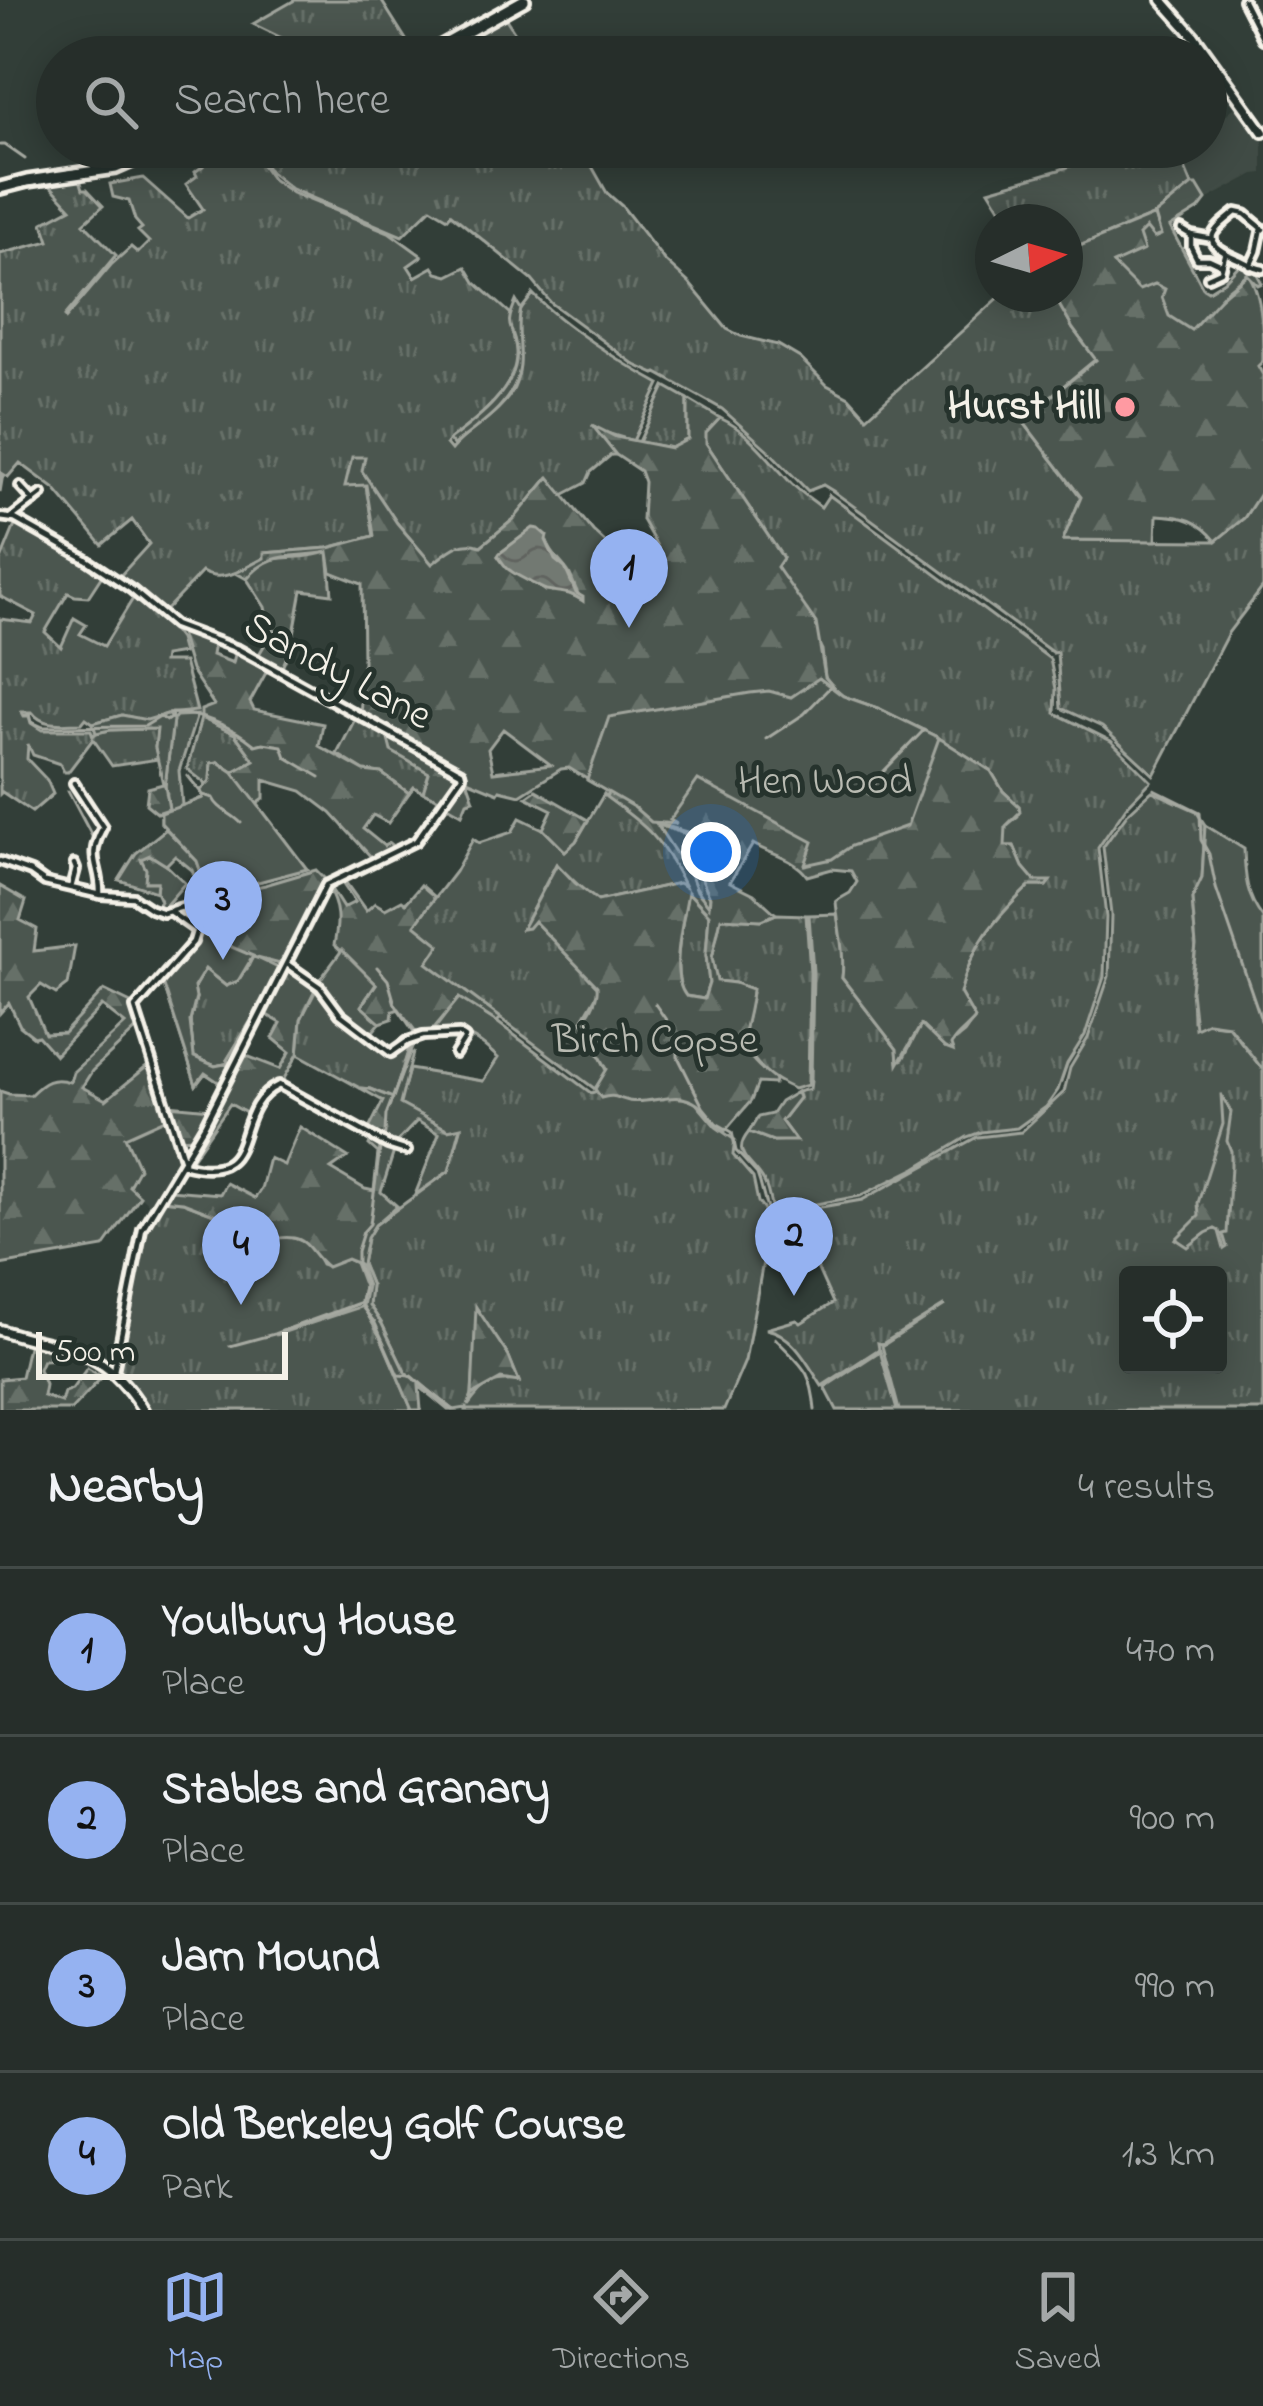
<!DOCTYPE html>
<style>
body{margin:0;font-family:"Indie Flower",sans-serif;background:#323a36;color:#f1f3f6}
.controls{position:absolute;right:36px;bottom:36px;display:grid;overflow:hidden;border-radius:12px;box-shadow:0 6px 30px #0003}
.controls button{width:108px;height:108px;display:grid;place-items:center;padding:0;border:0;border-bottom:3px solid #424a47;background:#262e2a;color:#f1f3f6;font:60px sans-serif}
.compass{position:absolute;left:975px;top:204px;width:108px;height:108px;border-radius:50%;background:#262e2a;box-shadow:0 6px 30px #0003;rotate:85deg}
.scale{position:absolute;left:36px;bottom:30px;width:252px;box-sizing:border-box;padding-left:12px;border:6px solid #f4f1e8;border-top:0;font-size:33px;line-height:42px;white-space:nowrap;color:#f4f1e8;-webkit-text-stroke:9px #26332d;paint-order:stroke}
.you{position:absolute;left:711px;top:852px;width:42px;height:42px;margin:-30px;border:9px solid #fff;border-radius:50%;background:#1a73e8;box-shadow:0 0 0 18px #1a73e833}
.badge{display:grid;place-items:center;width:78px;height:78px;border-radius:50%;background:#95b2f1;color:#111;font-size:39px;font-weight:700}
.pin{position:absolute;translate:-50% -99px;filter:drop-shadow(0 3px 6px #0008)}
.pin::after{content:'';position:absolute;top:63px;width:42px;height:36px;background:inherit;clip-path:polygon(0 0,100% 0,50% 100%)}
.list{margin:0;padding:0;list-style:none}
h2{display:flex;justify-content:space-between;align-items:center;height:156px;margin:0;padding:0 48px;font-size:51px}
h2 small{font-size:39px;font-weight:400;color:#a4a8a8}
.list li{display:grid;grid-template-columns:78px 1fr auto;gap:36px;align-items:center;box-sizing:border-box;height:168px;padding:0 48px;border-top:3px solid #424a47}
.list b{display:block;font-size:45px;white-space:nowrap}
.list p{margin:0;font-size:39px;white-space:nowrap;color:#a4a8a8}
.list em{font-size:39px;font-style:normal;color:#a4a8a8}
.icon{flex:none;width:66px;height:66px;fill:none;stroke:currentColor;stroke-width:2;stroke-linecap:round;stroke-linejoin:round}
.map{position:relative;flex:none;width:1263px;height:1410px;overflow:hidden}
.search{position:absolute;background:#262e2a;box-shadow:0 6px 30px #0003;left:36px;right:36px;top:36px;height:132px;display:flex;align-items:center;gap:30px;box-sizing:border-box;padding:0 42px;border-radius:66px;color:#a4a8a8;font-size:45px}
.sheet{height:828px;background:#262e2a}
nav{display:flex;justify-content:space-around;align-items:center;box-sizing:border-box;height:168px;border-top:3px solid #424a47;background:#262e2a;font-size:33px;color:#a4a8a8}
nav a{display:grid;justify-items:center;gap:6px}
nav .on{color:#95b2f1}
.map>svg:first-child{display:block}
</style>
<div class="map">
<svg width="1263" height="1410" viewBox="0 0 1263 1410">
<defs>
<pattern id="grass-tufts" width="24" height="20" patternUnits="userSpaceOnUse" patternTransform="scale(3)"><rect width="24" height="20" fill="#4c564f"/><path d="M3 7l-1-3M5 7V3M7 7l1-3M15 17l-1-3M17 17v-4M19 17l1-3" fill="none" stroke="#666f68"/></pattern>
<pattern id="forest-firs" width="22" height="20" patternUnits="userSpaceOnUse" patternTransform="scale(3)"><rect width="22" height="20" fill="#4c564f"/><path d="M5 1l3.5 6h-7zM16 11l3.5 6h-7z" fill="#666f68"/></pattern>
<pattern id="water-waves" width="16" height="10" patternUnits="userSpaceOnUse" patternTransform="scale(3)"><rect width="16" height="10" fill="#727972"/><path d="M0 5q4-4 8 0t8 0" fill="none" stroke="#60635e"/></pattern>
</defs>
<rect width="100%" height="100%" fill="#323e38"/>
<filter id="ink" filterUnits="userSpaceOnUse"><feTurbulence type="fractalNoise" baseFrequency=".00833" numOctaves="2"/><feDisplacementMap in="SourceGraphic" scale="24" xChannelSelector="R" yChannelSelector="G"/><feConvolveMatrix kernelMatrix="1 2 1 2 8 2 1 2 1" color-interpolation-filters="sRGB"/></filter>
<g filter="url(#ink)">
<path fill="#404b44" d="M1241 102 1263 134V173L1254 174 1206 200 1197 185H1192L1179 156 1194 147H1206V131Z
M167 1118 182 1160 152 1207 129 1186 125 1137Z"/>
<path fill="url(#grass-tufts)" stroke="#a0a49c" stroke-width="3" fill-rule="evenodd" d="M295 0H381L417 57H321L253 24Z
M504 16 531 57H428Z
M191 147H249L272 179 292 193 389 232 422 256 408 266 415 277 433 267 437 273 448 276 466 267 475 282 511 314C509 329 515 337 516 351 518 390 476 420 449 440L446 444 451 450C468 429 501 414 514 388 525 364 512 329 521 310 522 308 532 296 533 294 562 325 623 364 660 384L633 441 597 430 616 455H611L591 472 586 483 563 495 548 478 514 519 481 546 432 564 397 523 369 481 345 485 366 484 374 536 328 548 265 553 264 558C246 568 222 584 202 572L162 614 120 576 149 544 132 520 102 545 55 489 20 463 8 477 3 474 0 492V254L49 241 43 223 71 208 46 181 79 176 83 189H87L103 206 84 223 116 255 65 316 66 318 111 265 131 247 138 253 149 242 138 231 142 228 135 220 129 201 113 197 110 184 143 178 188 218 203 209 186 184 197 176 195 172 203 166Z
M253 147H581L607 193 622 206 664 260 690 284 727 329 741 336 778 345 800 358 827 385 849 397 867 417 1003 294H1053L1073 329 1096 359 1022 420 1081 497 1063 540 1215 541 1244 518 1263 489V587L1228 633 1154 775 1102 727 1061 708 1057 652 1053 653 833 491 823 485 808 491 768 450 722 409 657 373 655 374 635 365 551 303 532 280 451 214 448 218 431 208 402 236 291 189 270 172Z
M1124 147H1194L1180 156 1192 185 1155 215 1065 252V222H1009L989 190 1059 170Z
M665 386 688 399V439L671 448 639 442Z
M720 418C749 431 769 460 791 483 800 492 811 499 821 507L829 495 1050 659 1056 689 1055 713 1111 741 1151 781 1126 807 1098 848 1106 917 1104 977 1085 1035 1067 1064 1058 1090 1046 1107 1017 1128 981 1132 967 1137 916 1168 860 1196 772 1212C770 1203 769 1191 764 1182 754 1161 729 1156 749 1132L773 1141 795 1140 781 1121 799 1098 797 1092 810 1089 811 1081 813 972 809 915 837 914 844 957 842 978 897 1049 898 1061 903 1059 921 1025 945 1048 964 1033 974 1019 960 993C972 944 995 920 1029 886H1046L1049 882 1035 881 1023 867 1014 846H1004L1006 826 1018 816 1019 806 1003 791 991 771 939 738 879 709 843 696 834 688 825 677 822 650 777 567 783 558 706 443 705 434Z
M16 523 103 574 88 597 75 596 68 593 45 632 61 647 74 618 86 625 80 634 104 646 134 597 173 631 179 639 183 653 164 656 163 662H184L197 711 167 714 147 721 122 715 93 723 86 718 82 723C64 723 44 728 32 712H22L24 716H29L31 723 42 730H91L93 736 96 733 110 730 158 728 155 747 158 759 112 766 93 739 68 772H64L60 764 33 755 28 744 27 759 47 780 53 794 32 812 2 792 0 794V619L32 623 36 615 0 596V562Z
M328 552 332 594 302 590 293 639 279 637 275 631H270L265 607 247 579C266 556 272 559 299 557 308 557 319 554 328 552Z
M197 715 179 771 182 805 307 869 209 895 197 861 161 823V813L169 809 165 786 173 720 176 716Z
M356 717 387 735 392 751 430 773 423 792 414 787 409 793 381 773 364 771 337 754Z
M201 718 235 734 254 760 233 772 218 762 210 782 206 784 187 769Z
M1152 791 1196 811 1205 825 1202 879 1192 899 1196 946 1192 974 1193 1021 1228 1025 1263 1070V1410H899L882 1346 945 1305 882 1344 878 1343 879 1349 822 1386C809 1366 793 1333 766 1329L797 1320 801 1323 833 1303 792 1212 862 1200 977 1137 1021 1132 1064 1092 1070 1068 1088 1038 1109 976 1111 915 1103 847 1127 814ZM1128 1275H1218V1365H1128Z
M604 794C618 808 638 817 651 831 668 849 675 871 689 891L688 892 709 915 706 955 709 983 704 999 685 996C669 975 684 917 688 890L678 883 598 901 592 898 556 864 523 928 533 920 597 986 599 991 577 1029 594 1045 607 1070 595 1089 426 963 415 924 455 872 473 839 479 843 512 832 520 818 543 829 565 851 576 841Z
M655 824 713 843 702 879 710 897 709 907Z
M150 855 166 865 185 883 166 905 167 910 155 909 160 901 156 892 157 882H144L140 859Z
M776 914 806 915 810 972 808 1085 794 1089C769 1078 755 1065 742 1041L752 993 735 983 717 981 712 958 721 917 762 920Z
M253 956 278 968 258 1010 227 1060 230 1063 215 1066 194 1057 190 1021 196 998 194 987 205 968 214 974 247 969Z
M318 986 349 1024 392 1056 398 1054 411 1042 393 1099 370 1089 360 1088 298 1054 301 1019Z
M459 997 497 1022 591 1093 597 1091 601 1097 615 1094 630 1101 668 1097 683 1098 695 1102 716 1127 735 1140 733 1155 753 1178 758 1202 768 1216 777 1243 763 1262 745 1361 724 1410H466V1408L454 1410 405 1372 382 1324 369 1305 371 1286 362 1264 367 1238 375 1225 449 1171 461 1129 449 1130 399 1104 409 1069 483 1081 498 1058C473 1034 465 1031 430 1035ZM477 1309 509 1357 519 1381C491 1380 485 1382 468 1406L472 1395Z
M162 1200 183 1202 245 1226 297 1239 311 1245 321 1264 327 1266 347 1259 355 1263 364 1287 361 1303 275 1335 363 1306 382 1340 412 1410H147L119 1370 122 1333 137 1258 153 1213Z
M880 1351 897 1410H837L825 1387Z"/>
<path fill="url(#forest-firs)" stroke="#a0a49c" stroke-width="3" fill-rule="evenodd" d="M1155 215 1161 235 1154 239 1152 261 1137 253 1114 265 1147 286 1155 284 1215 302 1248 274C1263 295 1263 334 1263 361L1258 366 1263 375V489L1244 518 1216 541C1199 520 1184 516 1157 515L1156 541 1063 540 1081 497 1022 420 1096 360 1073 329 1053 294H1065V252Z
M516 301 521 309C516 328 522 346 520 366 516 402 480 425 453 445L449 440C475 421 522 386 516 348 513 323 503 330 516 301Z
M688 399 720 418 706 433V443L783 558 777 567 816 623 825 677 834 688 843 696 880 709 939 738 991 771 1003 791 1019 806 1020 812 1006 826 1005 846H1014L1023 867 1035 881H1050L1046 886H1029C994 920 972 944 960 993L975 1019C968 1028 955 1036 951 1045L953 1051 945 1048 921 1025 898 1064 897 1049 842 978C845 953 838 927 836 901L850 893 857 882 851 871 832 869 807 876C794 858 771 855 753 844L730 882 754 894 776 914 762 920 721 918 712 958 717 981 735 983 752 989C749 1036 725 1042 775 1080L774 1084 758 1083 751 1101 725 1131C712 1125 709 1113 697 1104 676 1089 652 1105 629 1101 616 1098 615 1094 601 1098L595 1089 607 1069 594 1045 577 1029C586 1017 599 1001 597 986L534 921 528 928 522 929 557 864 575 883 598 901 679 883 685 887C661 838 649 828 606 797L608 792 569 768 561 769 520 795 500 790 498 793 467 780 474 800 467 802 462 814 446 805 438 806 437 798 423 792 429 773 391 751 387 735 360 719 363 661 362 584 331 572 328 552C293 559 272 549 247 579L236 573 264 558V553L329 548 374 536 366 485 345 486 352 457H365L362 471 397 523 432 564C448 552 460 538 481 546L514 519 549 477 593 531 639 573 658 548 642 520 644 482 640 471 616 455 592 425 616 437 671 448 688 439ZM526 534 546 540C552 556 560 560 569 573 574 582 575 591 582 600L560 589 552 591 546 584 549 580 539 568 534 570 542 589C526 578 509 572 498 556L500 553ZM503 729 551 765 493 772 488 749ZM656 823 714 840 702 879 710 897 709 906 697 891 692 878ZM688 892 709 914 706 955 709 983 704 999 686 996C668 974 684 919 688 892Z
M179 630 214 643 212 655 233 663 236 650 255 661 271 634 270 631 275 630 279 637 277 647 287 656 281 670 268 669 250 702 254 710 323 724 319 746 364 771 381 773 409 793 388 823 373 815 363 829 384 846 389 843 395 848 372 858 331 813 302 791 264 780V799L257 804 283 838 187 805 203 797 201 790 210 781 211 763 218 762 233 772 254 760 235 734 201 718V710L214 705 191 670Z
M167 714 173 720 165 786 169 809 157 813 146 804 148 788 163 784 155 748 157 729 110 730 96 733 93 723 122 715 147 720Z
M536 790 588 820 576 841 565 851 543 829 552 810 526 797Z
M166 829 197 861 209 895 203 899 192 870 175 856 166 865 150 855 141 859 146 869 145 882H157L156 892 119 880 136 853Z
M316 870 327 881 285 964H290L319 981 301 1019 298 1054 281 1084 271 1087 248 1114 230 1104 188 1164 186 1161 235 1066 230 1063 220 1083 205 1073 196 1085 162 979 211 956 216 940 214 934 200 929 208 906 214 896 265 885ZM253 957 284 965 278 968 258 1010 281 1023 273 1038 290 1052 280 1069 244 1055 262 1017 255 1014 227 1060 229 1063 215 1066 194 1057 190 1021 196 998 194 986 205 969 226 986 238 981Z
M343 879 366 911 375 903 385 909 402 900 406 903 421 885 435 897 415 925 440 945 427 963 501 1018 497 1022 459 998 430 1033 416 1032 399 1009 393 1011 392 1019 380 1023 361 1006 376 984 334 945C339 921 339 907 327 887L329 886 343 908 355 902 340 880Z
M0 886 26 901 20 920 37 929 34 951 75 946 68 985 56 994 41 985 29 997 45 1034 64 1033 104 990 137 1006 142 1024 92 1071 82 1087 106 1100 150 1064 167 1118 125 1137 139 1168 129 1186 140 1196 104 1247 0 1265V1091L9 1094 30 1095C43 1082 52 1076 70 1082L73 1072 125 1024 102 1006 55 1055 38 1036 34 1037 20 1026 9 1003 0 1013Z
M408 1053H413L400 1104 448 1130 461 1127 449 1171 415 1195 439 1134 417 1121 397 1142 381 1192 397 1206 375 1225 367 1238 362 1264 371 1286 369 1305 382 1324 405 1372 454 1410H448L419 1386 421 1410H412L382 1340 363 1306 367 1286 359 1264 347 1259 327 1267C305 1250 311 1232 272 1239L270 1232 245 1226 183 1202 162 1200 170 1190 220 1194 226 1183 255 1198 261 1189 269 1158 284 1165 300 1127 348 1157 331 1169 365 1189 374 1191 378 1153 369 1145 374 1135 368 1131 383 1101 360 1088 370 1089 393 1098Z
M797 1092 799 1098 781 1121 796 1141H773L749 1132 758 1117 772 1114 780 1102Z
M1221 1094 1231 1112 1227 1141 1231 1151V1166L1227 1233 1223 1234 1227 1247 1224 1249 1219 1231 1215 1229 1206 1233 1188 1247 1176 1239 1199 1216 1198 1203 1223 1124Z
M168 1105 211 1109 193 1138 179 1139Z
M476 1307 509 1357 519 1382 501 1379 472 1395Z
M29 1342 66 1354 59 1359 43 1360 39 1369 45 1385 43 1396 61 1402 64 1392 72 1389 87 1368 102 1377 71 1410H0V1379L21 1377Z"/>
<path fill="#4c564f" stroke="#a0a49c" stroke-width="3" d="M1192 185H1197L1206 200 1199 209 1170 227 1203 288 1208 291 1224 281 1241 263 1257 274 1262 283 1258 285 1247 274 1227 290 1191 330 1169 316 1162 297 1165 289 1155 284 1139 290 1113 264 1144 250 1139 235 1146 228 1154 238 1161 235 1155 215Z
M819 678 843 696 880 709 939 738 907 826 851 846 832 859 805 865 813 842 698 780 670 820 677 824 651 822 635 808 587 780 609 717 750 693 769 691 791 697Z
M218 762 233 772 307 869 209 895 197 861 161 823V813L203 798 201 790 210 781 211 763Z
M1205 825 1244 849C1245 877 1246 896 1263 918V1070L1228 1025 1208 1022 1195 1028 1191 991 1196 946 1192 899 1202 878Z
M201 934 253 956 238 981 226 986 205 969 194 987 196 998 190 1021 194 1057 215 1066 230 1063 220 1083 205 1073 196 1085 162 979Z
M342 950 376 984 361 1006 380 1023 370 1035 341 1013 319 981Z"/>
<path fill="url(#water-waves)" stroke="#a6a9a1" stroke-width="3" d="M533 528 539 529 547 536 546 540 555 560 565 568 576 593 583 597V601C569 591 561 593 546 590 543 589 514 574 511 571 506 569 501 560 498 556L500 553Z"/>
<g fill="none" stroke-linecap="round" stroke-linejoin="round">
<path stroke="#a6a9a1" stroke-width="3" d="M0 145H5L25 159
M25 715 30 714 32 722 43 727 145 726 160 717 166 721 172 717 171 713C200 713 232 726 255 745L263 743 282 746 286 757 320 777
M766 739 804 714 832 685
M188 776 203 795 213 798C218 810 232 813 241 823
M1154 789 1200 812 1201 840 1209 854 1216 888 1263 1025
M68 791 93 838
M868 794 884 771 924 730
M377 967 388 980 395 1004 414 1032 413 1044 386 1115 385 1133 380 1148 370 1224 363 1232 357 1251V1265L365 1283 361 1301 362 1307 375 1323 398 1375 412 1376 452 1410
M655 1004 671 1027 678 1043V1057L703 1107 716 1123 732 1132 736 1151 757 1174 760 1183 776 1243
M775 1338C802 1367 811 1367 815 1410
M230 1346 274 1334 359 1303"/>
<defs>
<path id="minor" d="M1243 0 1263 39
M141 158 147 162 173 147
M1181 229 1191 235V247L1197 259H1209L1222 265
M1263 229 1245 214 1236 212C1211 232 1198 242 1236 258 1246 262 1252 267 1263 269
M1191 235 1213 239
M1250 266 1257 251 1262 228
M1208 277 1221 271 1225 255
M20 486 34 501
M0 517 15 519 86 559 132 590 174 625 238 649 461 772 462 776 416 841 326 885 204 1126 142 1229 114 1371
M11 518 42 494
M74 783 103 827C85 861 101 863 100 895
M0 861 31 872 45 882 101 895 133 897 151 909 163 913 169 911 196 930
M71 888 76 869 74 864
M172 910 206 900
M287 964 320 987 340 1014 391 1053 408 1041 423 1036 459 1034 465 1038 455 1054
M184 1161 135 1008 193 942 207 897
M183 1164C265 1186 226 1109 279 1085L388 1145 407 1151"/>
<path id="tertiary" d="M1162 0 1194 36 1263 132
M0 1330C68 1353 101 1342 143 1410"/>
<path id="secondary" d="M422 57 524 0
M0 188 27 181 116 168 132 161 151 147"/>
</defs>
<use href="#minor" stroke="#f4f1e8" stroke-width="14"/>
<use href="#tertiary" stroke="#f4f1e8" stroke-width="16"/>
<use href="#secondary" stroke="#f4f1e8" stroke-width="18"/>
<use href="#minor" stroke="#26332d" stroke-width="4.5"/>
<use href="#tertiary" stroke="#26332d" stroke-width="8"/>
<use href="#secondary" stroke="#26332d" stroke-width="9"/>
</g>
</g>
<circle fill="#ff9aa2" stroke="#26332d" stroke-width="4.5" cx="1125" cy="407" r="12"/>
<g text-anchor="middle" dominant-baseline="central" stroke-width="10" stroke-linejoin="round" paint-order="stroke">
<g font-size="42" font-weight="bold" fill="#f4f1e8" stroke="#26332d" text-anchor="end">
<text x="1101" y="407">Hurst Hill</text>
</g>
<g font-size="42" fill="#f4f1e8" stroke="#26332d">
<text transform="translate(337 672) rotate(28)">Sandy Lane</text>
</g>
<g font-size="42" fill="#b9bbb2" stroke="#26332d">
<text x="825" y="782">Hen Wood</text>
<text x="655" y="1041">Birch Copse</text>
</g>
</g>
</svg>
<div class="controls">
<button><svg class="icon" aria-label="locate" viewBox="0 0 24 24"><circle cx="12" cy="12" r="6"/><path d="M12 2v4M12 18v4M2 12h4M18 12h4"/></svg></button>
</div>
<svg class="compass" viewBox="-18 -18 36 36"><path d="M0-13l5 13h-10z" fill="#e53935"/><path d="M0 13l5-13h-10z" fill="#a4a8a8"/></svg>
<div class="scale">500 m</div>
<div class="you"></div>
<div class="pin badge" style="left:629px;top:628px">1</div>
<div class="pin badge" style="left:794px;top:1296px">2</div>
<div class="pin badge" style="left:223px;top:960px">3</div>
<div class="pin badge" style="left:241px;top:1305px">4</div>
<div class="search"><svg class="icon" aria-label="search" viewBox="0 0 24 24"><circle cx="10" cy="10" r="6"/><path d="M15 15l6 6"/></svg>Search here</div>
</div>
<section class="sheet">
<h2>Nearby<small>4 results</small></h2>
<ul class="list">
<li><span class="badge">1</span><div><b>Youlbury House</b><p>Place</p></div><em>470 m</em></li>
<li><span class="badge">2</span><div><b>Stables and Granary</b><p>Place</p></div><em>900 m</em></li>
<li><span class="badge">3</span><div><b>Jarn Mound</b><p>Place</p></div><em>990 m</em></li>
<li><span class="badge">4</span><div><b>Old Berkeley Golf Course</b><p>Park</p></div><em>1.3 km</em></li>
</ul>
</section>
<nav>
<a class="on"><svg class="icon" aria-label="map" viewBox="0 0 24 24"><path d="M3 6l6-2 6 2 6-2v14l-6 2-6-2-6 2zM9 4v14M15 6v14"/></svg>Map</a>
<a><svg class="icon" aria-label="directions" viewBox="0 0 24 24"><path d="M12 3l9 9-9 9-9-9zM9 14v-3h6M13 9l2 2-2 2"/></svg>Directions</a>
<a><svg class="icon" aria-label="saved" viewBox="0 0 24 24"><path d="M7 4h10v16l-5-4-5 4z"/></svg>Saved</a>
</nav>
